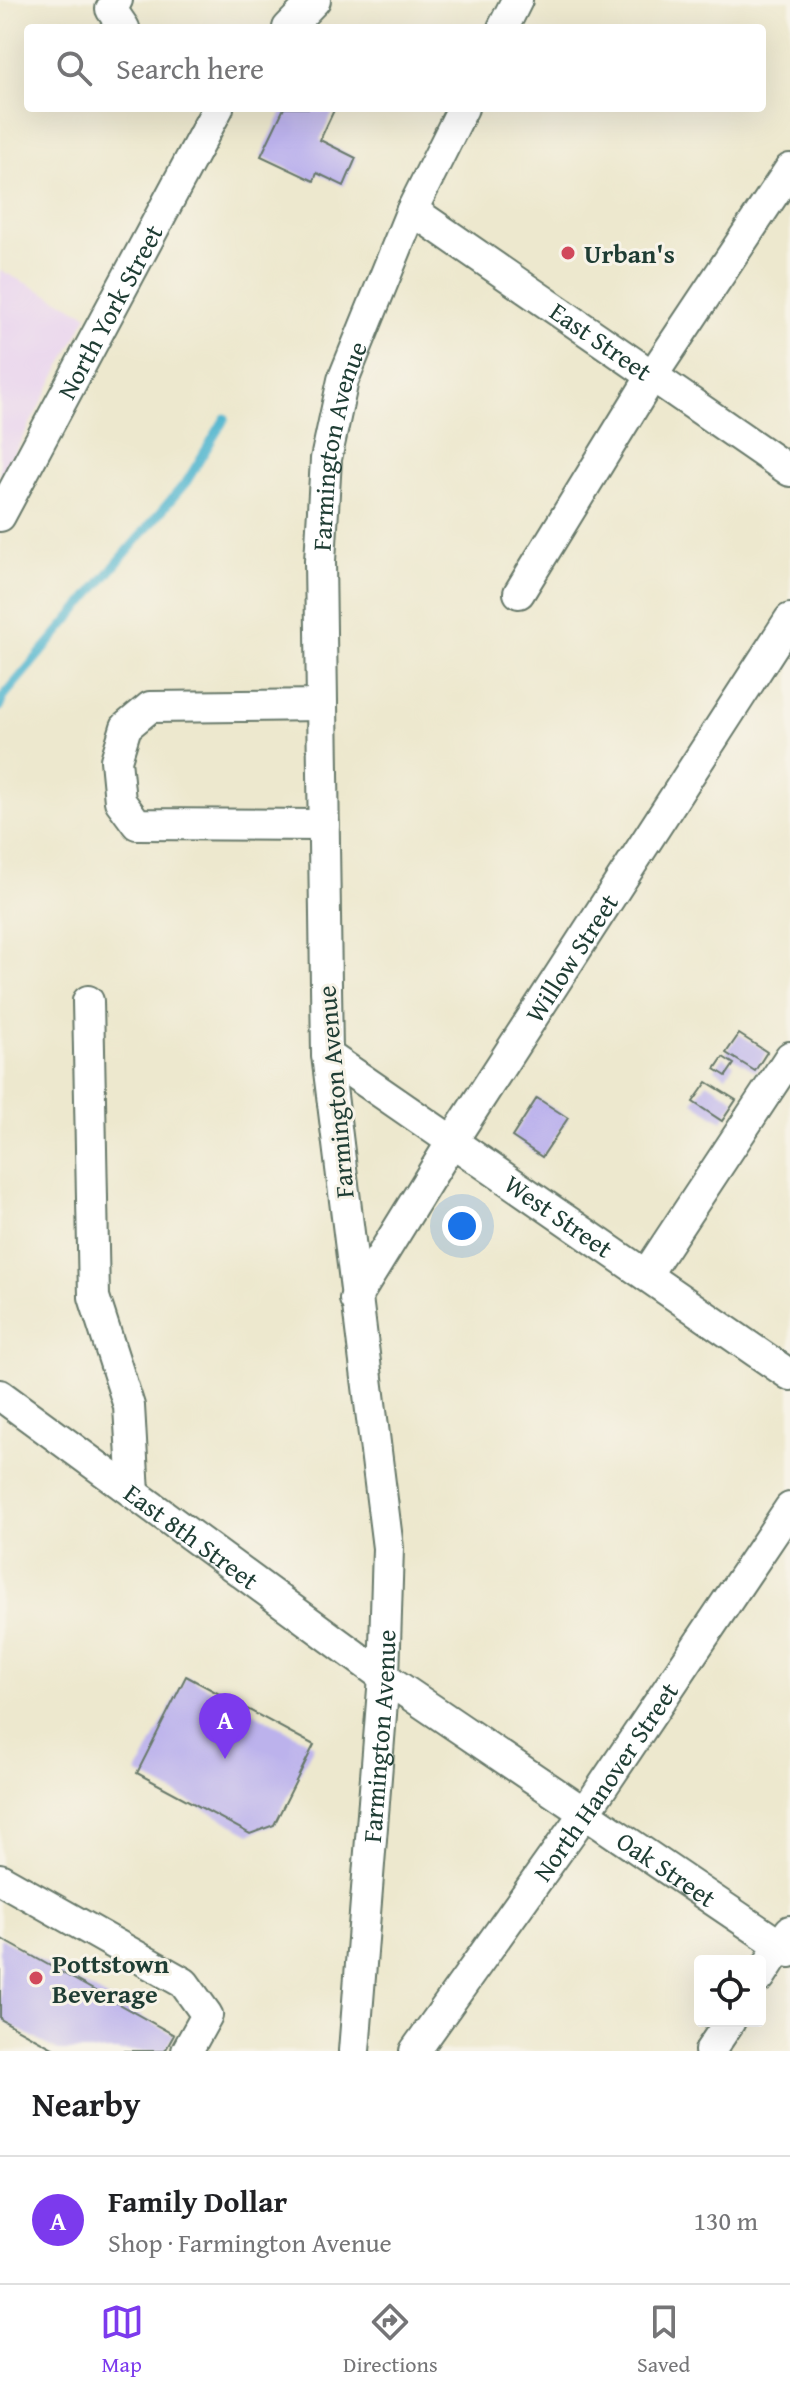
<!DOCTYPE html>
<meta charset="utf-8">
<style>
body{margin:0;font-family:"Gentium Book Plus",serif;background:#f6f6f6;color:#202124}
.controls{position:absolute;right:24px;bottom:24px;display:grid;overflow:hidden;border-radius:8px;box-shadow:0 8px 32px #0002}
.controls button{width:72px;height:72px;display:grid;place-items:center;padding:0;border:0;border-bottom:2px solid #e0e0e0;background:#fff;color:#202124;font:40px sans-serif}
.you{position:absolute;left:462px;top:1226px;width:28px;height:28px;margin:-20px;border:6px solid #fff;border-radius:50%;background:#1a73e8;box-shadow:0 0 0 12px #1a73e833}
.badge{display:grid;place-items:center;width:52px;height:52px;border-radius:50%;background:#7c3aed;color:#fff;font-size:26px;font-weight:700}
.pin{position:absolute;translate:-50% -66px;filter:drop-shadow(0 2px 4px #0008)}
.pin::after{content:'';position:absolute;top:42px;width:28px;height:24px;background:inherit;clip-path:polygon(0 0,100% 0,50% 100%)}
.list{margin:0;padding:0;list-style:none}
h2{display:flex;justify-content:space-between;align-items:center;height:104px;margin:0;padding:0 32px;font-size:34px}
h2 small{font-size:26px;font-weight:400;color:#757577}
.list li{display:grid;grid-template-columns:52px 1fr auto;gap:24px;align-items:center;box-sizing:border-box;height:128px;padding:0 32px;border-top:2px solid #e0e0e0}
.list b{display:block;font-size:30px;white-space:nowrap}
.list p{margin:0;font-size:26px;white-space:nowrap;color:#757577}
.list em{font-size:26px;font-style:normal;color:#757577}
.icon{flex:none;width:44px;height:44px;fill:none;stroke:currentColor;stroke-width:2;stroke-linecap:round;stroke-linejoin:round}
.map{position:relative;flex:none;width:790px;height:2051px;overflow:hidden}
.search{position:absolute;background:#fff;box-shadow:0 8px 32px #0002;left:24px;right:24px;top:24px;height:88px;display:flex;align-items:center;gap:20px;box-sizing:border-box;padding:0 28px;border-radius:8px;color:#757577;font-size:30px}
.sheet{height:232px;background:#fff}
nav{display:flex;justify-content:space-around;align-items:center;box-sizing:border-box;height:112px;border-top:2px solid #e0e0e0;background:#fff;font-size:22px;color:#757577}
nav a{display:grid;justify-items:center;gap:4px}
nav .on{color:#7c3aed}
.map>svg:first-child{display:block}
</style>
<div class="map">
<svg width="790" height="2051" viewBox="0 0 790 2051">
<rect width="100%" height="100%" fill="#f7f3e8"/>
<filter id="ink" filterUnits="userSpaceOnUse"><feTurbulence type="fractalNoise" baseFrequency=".0125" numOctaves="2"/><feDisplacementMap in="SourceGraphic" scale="16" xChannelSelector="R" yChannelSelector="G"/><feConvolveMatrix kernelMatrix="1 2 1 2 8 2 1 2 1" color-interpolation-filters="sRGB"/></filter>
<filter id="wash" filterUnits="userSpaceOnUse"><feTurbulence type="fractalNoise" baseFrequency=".006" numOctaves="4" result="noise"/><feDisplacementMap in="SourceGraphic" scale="32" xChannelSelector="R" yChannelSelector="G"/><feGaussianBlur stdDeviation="1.8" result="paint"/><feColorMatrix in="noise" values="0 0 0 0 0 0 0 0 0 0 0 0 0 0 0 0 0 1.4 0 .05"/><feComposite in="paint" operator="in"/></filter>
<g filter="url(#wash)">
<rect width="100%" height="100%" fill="#ede8ce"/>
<path fill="#e8d2ef" d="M0 270 88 315 0 480Z"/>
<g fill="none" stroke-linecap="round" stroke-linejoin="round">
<path stroke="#51b6cf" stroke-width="9" d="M0 707 3 697 187 481 225 418"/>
</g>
<g id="blocks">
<path fill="#bcb2ec" d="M284 108H335L320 140 356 158 344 186 317 173 314 181 261 156Z
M739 1034 767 1052 755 1071 726 1053Z
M723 1057 734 1064 726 1076 715 1069Z
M707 1082 736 1100 722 1121 693 1102Z
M537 1098 568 1118 542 1157 512 1137Z
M186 1676 314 1745 274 1825 250 1834 137 1773Z
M0 1938 174 2035 165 2051H58L0 2019Z"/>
</g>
</g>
<g filter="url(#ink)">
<use href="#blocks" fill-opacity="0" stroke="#67796a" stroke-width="2"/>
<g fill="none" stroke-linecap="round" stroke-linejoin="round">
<defs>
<g id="minor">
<path d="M117 0 111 9 124 28"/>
<path d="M288 28 315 0"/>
<path d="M503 28 517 0"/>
<path id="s1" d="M412 210 790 471"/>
<path id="s2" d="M0 516 218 108"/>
<path d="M519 593 652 376 790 169"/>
<path d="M322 705 150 707 126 727 116 760 120 801 137 824 324 825"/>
<path d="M88 1001 94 1297 129 1406 134 1493"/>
<path id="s3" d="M327 1055 790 1375"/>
<path d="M646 1275 790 1057"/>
<path id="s4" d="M355 1299 453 1140 790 619"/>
<path id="s5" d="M0 1395 384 1677 790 1952"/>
<path d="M0 1879 184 1983 207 2015 187 2051"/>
<path d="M760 1977 790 1931"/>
<path id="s6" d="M354 2051 384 1677 388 1548 327 1055 320 561 326 459 343 380 412 210 463 108"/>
<path id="s7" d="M415 2051 586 1811 790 1508"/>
<path d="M710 2051 730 2021"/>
</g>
</defs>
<use href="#minor" stroke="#67796a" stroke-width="34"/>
<use href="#minor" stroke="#fff" stroke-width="30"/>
</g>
</g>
<g fill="#d1495b" stroke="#f7f3e8" stroke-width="3">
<circle cx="568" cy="253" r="8"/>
<circle cx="36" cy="1978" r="8"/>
</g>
<g text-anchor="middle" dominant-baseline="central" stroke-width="6" stroke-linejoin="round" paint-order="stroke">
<g font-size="26" font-weight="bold" fill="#1f3d34" stroke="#f7f3e8" text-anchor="start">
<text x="584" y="253">Urban's</text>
<text x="52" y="1963">Pottstown<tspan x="52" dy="30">Beverage</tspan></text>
</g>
<g font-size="26" fill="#1f3d34" stroke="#f7f3e8">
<text stroke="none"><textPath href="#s2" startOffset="232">North York Street</textPath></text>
<text stroke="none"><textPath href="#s1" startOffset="230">East Street</textPath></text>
<text stroke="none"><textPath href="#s6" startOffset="1612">Farmington Avenue</textPath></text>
<text stroke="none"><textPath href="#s4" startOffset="404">Willow Street</textPath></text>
<text transform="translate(335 1092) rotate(-95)">Farmington Avenue</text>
<text stroke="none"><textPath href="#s3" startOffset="282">West Street</textPath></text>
<text stroke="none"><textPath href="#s5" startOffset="238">East 8th Street</textPath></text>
<text stroke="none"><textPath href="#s6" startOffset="316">Farmington Avenue</textPath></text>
<text stroke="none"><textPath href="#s7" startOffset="330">North Hanover Street</textPath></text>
<text stroke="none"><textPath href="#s5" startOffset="818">Oak Street</textPath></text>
</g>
</g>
</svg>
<div class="controls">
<button><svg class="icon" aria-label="locate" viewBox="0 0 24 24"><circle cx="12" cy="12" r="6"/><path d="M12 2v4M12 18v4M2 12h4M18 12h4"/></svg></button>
</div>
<div class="you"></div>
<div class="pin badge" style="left:225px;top:1759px">A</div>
<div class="search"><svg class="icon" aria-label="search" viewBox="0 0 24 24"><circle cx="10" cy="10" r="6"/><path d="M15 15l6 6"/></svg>Search here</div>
</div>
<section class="sheet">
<h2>Nearby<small></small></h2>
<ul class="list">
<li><span class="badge">A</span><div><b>Family Dollar</b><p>Shop · Farmington Avenue</p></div><em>130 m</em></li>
</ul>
</section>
<nav>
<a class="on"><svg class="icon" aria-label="map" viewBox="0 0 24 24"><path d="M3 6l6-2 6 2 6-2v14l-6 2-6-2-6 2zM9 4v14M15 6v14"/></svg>Map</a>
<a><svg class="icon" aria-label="directions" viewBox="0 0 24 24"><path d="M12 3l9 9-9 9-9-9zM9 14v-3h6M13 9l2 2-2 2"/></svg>Directions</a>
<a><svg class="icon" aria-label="saved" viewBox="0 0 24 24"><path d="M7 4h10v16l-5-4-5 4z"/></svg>Saved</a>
</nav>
